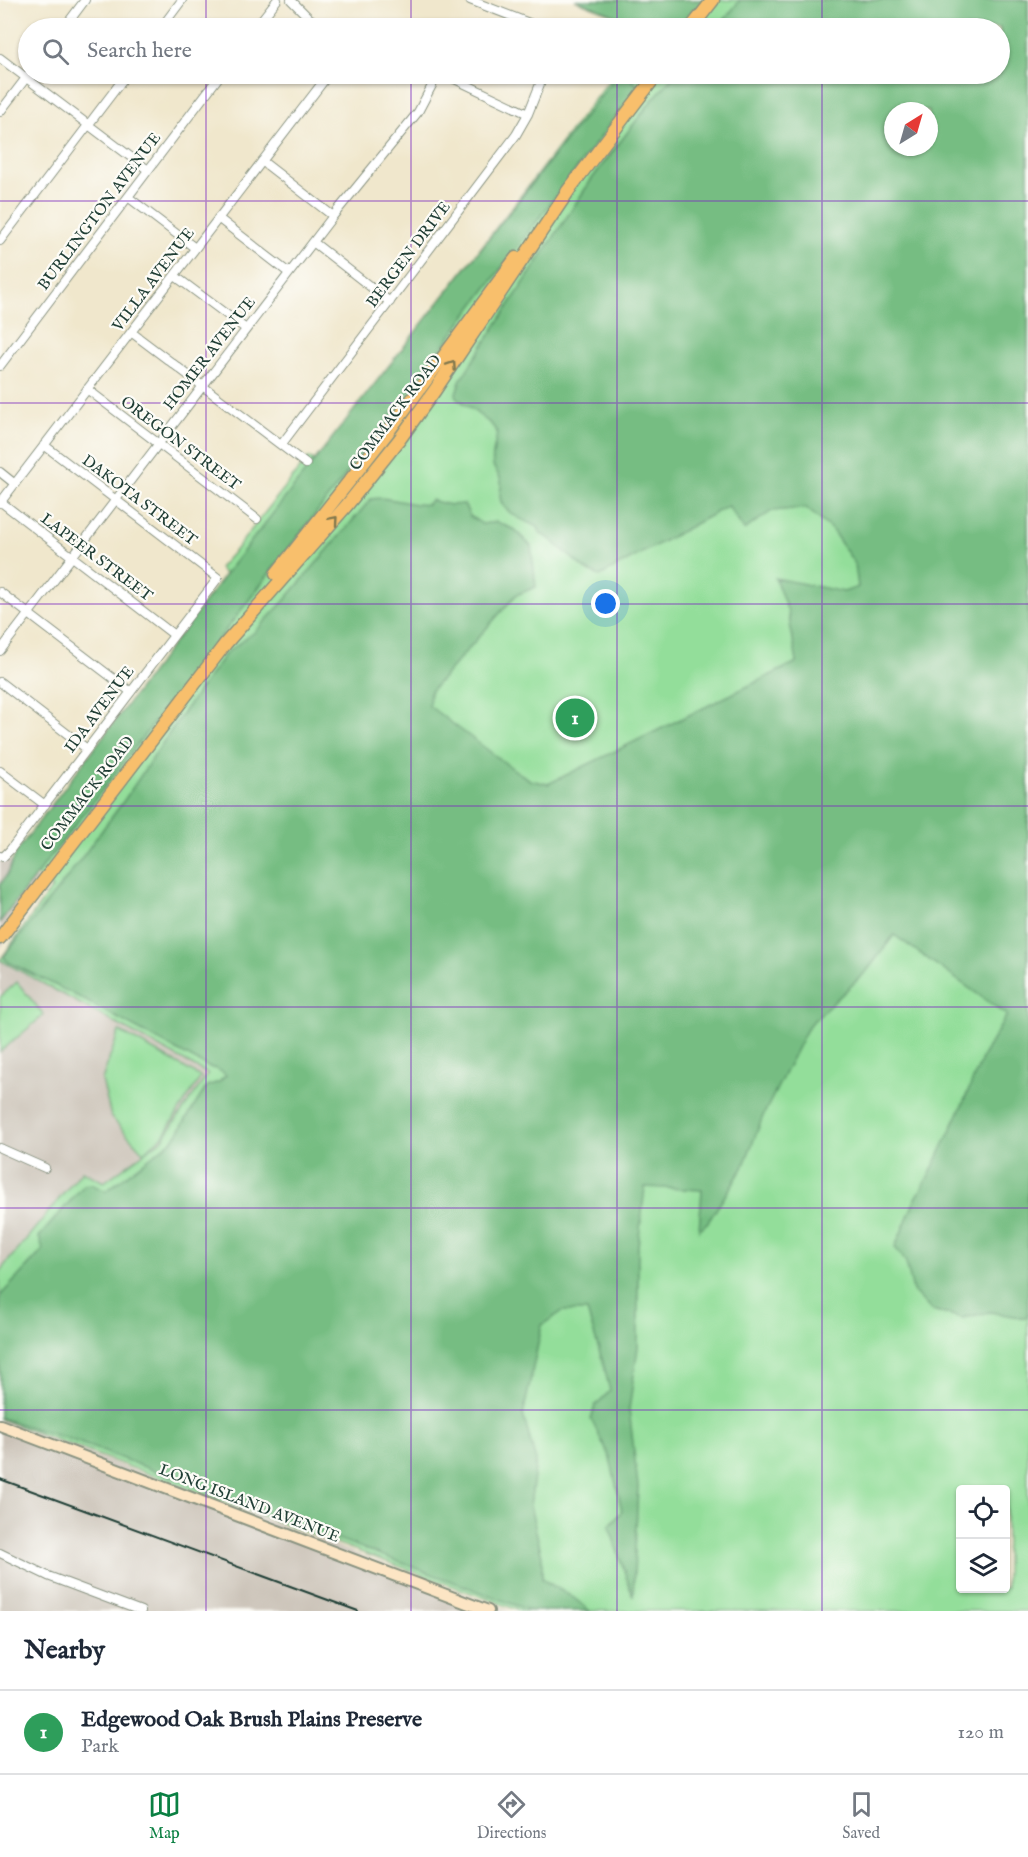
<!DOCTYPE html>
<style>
body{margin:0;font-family:"IM FELL English",serif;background:#f6f6f7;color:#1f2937}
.controls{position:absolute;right:18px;bottom:18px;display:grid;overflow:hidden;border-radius:6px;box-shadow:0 2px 4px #0004}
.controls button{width:54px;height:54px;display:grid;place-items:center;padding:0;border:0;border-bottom:2px solid #e0e1e3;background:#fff;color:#1f2937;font:30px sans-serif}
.compass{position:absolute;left:884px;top:102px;width:54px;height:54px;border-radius:50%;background:#fff;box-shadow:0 2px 4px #0004;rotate:37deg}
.you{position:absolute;left:606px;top:604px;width:21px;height:21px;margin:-15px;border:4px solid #fff;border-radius:50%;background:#1a73e8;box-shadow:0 0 0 9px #1a73e833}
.badge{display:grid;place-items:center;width:39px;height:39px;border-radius:50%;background:#0b8043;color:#fff;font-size:20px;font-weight:700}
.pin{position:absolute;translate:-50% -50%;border:3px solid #fff;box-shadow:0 2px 6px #0006}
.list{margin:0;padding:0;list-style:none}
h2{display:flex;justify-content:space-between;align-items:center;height:78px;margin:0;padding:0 24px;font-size:26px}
h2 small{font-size:20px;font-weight:400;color:#747a83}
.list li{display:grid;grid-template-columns:39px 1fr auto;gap:18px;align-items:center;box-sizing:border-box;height:84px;padding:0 24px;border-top:2px solid #e0e1e3}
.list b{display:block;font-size:22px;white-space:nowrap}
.list p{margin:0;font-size:20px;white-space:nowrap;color:#747a83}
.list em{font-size:20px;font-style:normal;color:#747a83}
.icon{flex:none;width:33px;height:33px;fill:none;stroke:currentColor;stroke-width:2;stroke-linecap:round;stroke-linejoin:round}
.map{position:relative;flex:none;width:1028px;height:1611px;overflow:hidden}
.search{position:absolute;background:#fff;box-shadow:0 2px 4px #0004;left:18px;right:18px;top:18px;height:66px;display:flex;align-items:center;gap:15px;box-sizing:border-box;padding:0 21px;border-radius:33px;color:#747a83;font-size:22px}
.sheet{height:162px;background:#fff}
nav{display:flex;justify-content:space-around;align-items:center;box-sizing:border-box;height:84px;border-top:2px solid #e0e1e3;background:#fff;font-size:16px;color:#747a83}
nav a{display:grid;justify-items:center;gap:3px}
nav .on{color:#0b8043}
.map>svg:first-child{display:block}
</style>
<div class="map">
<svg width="1028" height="1611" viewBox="0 0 1028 1611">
<rect width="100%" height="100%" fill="#fdfcf7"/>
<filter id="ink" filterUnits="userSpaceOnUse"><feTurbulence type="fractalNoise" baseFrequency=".0167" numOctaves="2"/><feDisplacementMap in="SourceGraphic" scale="12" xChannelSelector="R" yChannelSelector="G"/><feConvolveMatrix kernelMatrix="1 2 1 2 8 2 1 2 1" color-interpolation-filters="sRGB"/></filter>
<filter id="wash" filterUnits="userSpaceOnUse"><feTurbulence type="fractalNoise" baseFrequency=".008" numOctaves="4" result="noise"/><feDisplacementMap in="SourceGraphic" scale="24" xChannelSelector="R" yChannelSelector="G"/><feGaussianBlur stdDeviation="1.35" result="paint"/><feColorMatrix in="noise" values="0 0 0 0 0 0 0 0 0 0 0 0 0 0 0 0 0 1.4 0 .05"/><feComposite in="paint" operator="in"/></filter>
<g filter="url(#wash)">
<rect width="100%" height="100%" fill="#f0e7cc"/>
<path fill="#cbc3b8" d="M0 860 4 862 6 860H10L47 887 0 948Z
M0 959 208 1074 163 1139 104 1182 82 1171 0 1272Z
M0 1420 510 1611H0Z"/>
<path fill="#93de9a" stroke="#598e67" stroke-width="1.5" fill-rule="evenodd" d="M670 0H1028V1611H520L0 1419V1271L82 1171 104 1182 163 1139 208 1074 0 960 52 888 15 858 228 578 219 568 237 548 308 458 317 462 614 74H1000V28H648ZM893 111H929V147H893ZM960 1490H1006V1588H960Z
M17 982 44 1015 0 1052V997Z
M119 1031 201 1077 163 1136 143 1152 111 1117 102 1080Z"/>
<path fill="#76bd82" stroke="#4a7d5b" stroke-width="1.5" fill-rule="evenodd" d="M575 0H705L684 28H648Z
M740 0H1028V1315L1025 1318 990 1312 963 1318 931 1310 913 1291 906 1262 895 1247 915 1200 929 1176 964 1101 983 1056 1007 1015 894 935 867 971 809 1025 763 1116 743 1168 708 1222 699 1230 702 1190 645 1187 638 1246V1347L629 1409 638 1486 633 1597 609 1526 622 1511 610 1458 591 1419 595 1406 610 1391 604 1366 587 1311H563L542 1325 523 1415 536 1461 530 1506 542 1556V1579L574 1598 590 1611H531L69 1439 0 1418V1296L43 1250 39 1237 84 1185 91 1184 106 1191 174 1139 207 1086 219 1082 226 1075 217 1069 208 1067 71 993 10 963 5 959 4 956 66 879 125 799 182 714 226 653 256 631 285 600 371 499C390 495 409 507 428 504L431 500 450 505 464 504 470 516 482 524 497 522 515 530 531 546 536 587 516 595 430 692 429 706 516 771 530 780 548 784 797 662 788 612 775 578 844 592 858 587 855 564 832 530 806 508 772 511 744 530 728 506 600 576 586 570 550 539 541 534 538 527C525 521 499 512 500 495 500 490 502 486 501 481 500 475 494 470 493 465 491 454 496 443 497 432L491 424 457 398 456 393 461 379 591 180 652 100 676 74H1000V28H718ZM893 111H929V147H893Z
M618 74H624L639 86 341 481 0 922V885L8 873 16 852 230 568Z"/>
</g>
<g filter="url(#ink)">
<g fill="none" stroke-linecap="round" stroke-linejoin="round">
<defs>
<path id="street" d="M291 0 309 18 325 28
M470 0 542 28
M64 28 85 0
M161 28 182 0
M255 28 277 0
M0 58 148 170
M444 74 528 114
M637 74 649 84
M0 112 29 74
M262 161 333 216
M128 197 195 248
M218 218 289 273
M0 241 127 74
M313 242 390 302
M175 276 246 329
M131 332 306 464
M0 366 221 74
M87 389 257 519
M281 445 516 135 528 114 544 74
M0 472 15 484
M1 502 174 635
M0 503 329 74
M0 592 131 692
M0 651 333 216 418 112 438 74
M0 682 87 749
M0 771 45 805
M0 856 3 857 10 850 218 578 44 445
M0 1148 45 1168
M0 1553 48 1576 141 1611"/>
<path id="secondary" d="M0 1425 488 1611"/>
<path id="primary" d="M691 28 713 0
M567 192 657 74
M276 574 388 432 516 258
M0 938 226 643 347 505 399 440 435 390 571 187"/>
</defs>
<use href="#street" stroke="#889280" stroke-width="10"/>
<use href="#secondary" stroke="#889280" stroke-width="14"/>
<use href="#primary" stroke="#889280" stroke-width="15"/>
<use href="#street" stroke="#fff" stroke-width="8"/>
<use href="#secondary" stroke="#fce5c4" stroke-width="10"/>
<use href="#primary" stroke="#f8bf6c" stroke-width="12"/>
<path stroke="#1f3d34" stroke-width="2" d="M0 1479 358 1611"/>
</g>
<defs><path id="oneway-chevron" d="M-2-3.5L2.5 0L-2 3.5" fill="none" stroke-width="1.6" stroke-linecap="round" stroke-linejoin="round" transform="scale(1.5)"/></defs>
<g stroke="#81784d">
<use href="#oneway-chevron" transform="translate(452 365) rotate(-56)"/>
<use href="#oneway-chevron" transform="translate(334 520) rotate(-49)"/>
</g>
</g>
<path fill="none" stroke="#7b2cbf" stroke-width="1.5" stroke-opacity="0.55" d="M206 0V28M411 0V28M617 0V28M822 0V28M206 74V1611M411 74V1611M617 74V1611M822 74V1611M0 201H1028M0 403H1028M0 604H1028M0 806H1028M0 1007H1028M0 1208H1028M0 1410H1028"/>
<g text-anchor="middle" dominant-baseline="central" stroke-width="4.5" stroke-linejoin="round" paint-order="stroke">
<g font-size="16" fill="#1f3d34" stroke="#fdfcf7">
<text transform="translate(100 212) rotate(-53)">BURLINGTON AVENUE</text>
<text transform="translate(409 255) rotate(-53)">BERGEN DRIVE</text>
<text transform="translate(154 280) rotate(-53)">VILLA AVENUE</text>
<text transform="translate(210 354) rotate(-52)">HOMER AVENUE</text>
<text transform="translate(396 413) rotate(-53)">COMMACK ROAD</text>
<text transform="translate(180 444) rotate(37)">OREGON STREET</text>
<text transform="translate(139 501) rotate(37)">DAKOTA STREET</text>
<text transform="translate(96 558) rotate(37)">LAPEER STREET</text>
<text transform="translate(100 710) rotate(-53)">IDA AVENUE</text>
<text transform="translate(88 794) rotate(-52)">COMMACK ROAD</text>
<text transform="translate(249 1504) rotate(21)">LONG ISLAND AVENUE</text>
</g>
</g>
</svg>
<div class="controls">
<button><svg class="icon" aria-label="locate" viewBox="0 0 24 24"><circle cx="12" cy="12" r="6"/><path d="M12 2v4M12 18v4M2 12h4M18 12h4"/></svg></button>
<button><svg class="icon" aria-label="layers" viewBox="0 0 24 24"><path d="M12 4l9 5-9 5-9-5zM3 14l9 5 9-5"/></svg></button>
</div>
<svg class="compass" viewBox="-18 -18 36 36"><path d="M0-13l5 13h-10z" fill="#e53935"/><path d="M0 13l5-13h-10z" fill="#747a83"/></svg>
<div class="you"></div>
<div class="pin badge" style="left:575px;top:718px;background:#2e9e5b">1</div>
<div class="search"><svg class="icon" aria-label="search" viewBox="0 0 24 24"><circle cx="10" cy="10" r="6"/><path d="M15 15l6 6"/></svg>Search here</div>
</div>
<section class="sheet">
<h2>Nearby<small></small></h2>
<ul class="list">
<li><span class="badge" style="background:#2e9e5b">1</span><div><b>Edgewood Oak Brush Plains Preserve</b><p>Park</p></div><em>120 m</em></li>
</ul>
</section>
<nav>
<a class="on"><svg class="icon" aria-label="map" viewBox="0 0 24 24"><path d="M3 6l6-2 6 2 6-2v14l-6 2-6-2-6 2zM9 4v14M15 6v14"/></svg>Map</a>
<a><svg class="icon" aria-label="directions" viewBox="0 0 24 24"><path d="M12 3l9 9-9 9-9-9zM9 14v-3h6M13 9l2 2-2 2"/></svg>Directions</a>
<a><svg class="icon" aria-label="saved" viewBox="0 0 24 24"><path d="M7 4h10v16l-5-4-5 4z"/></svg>Saved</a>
</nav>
